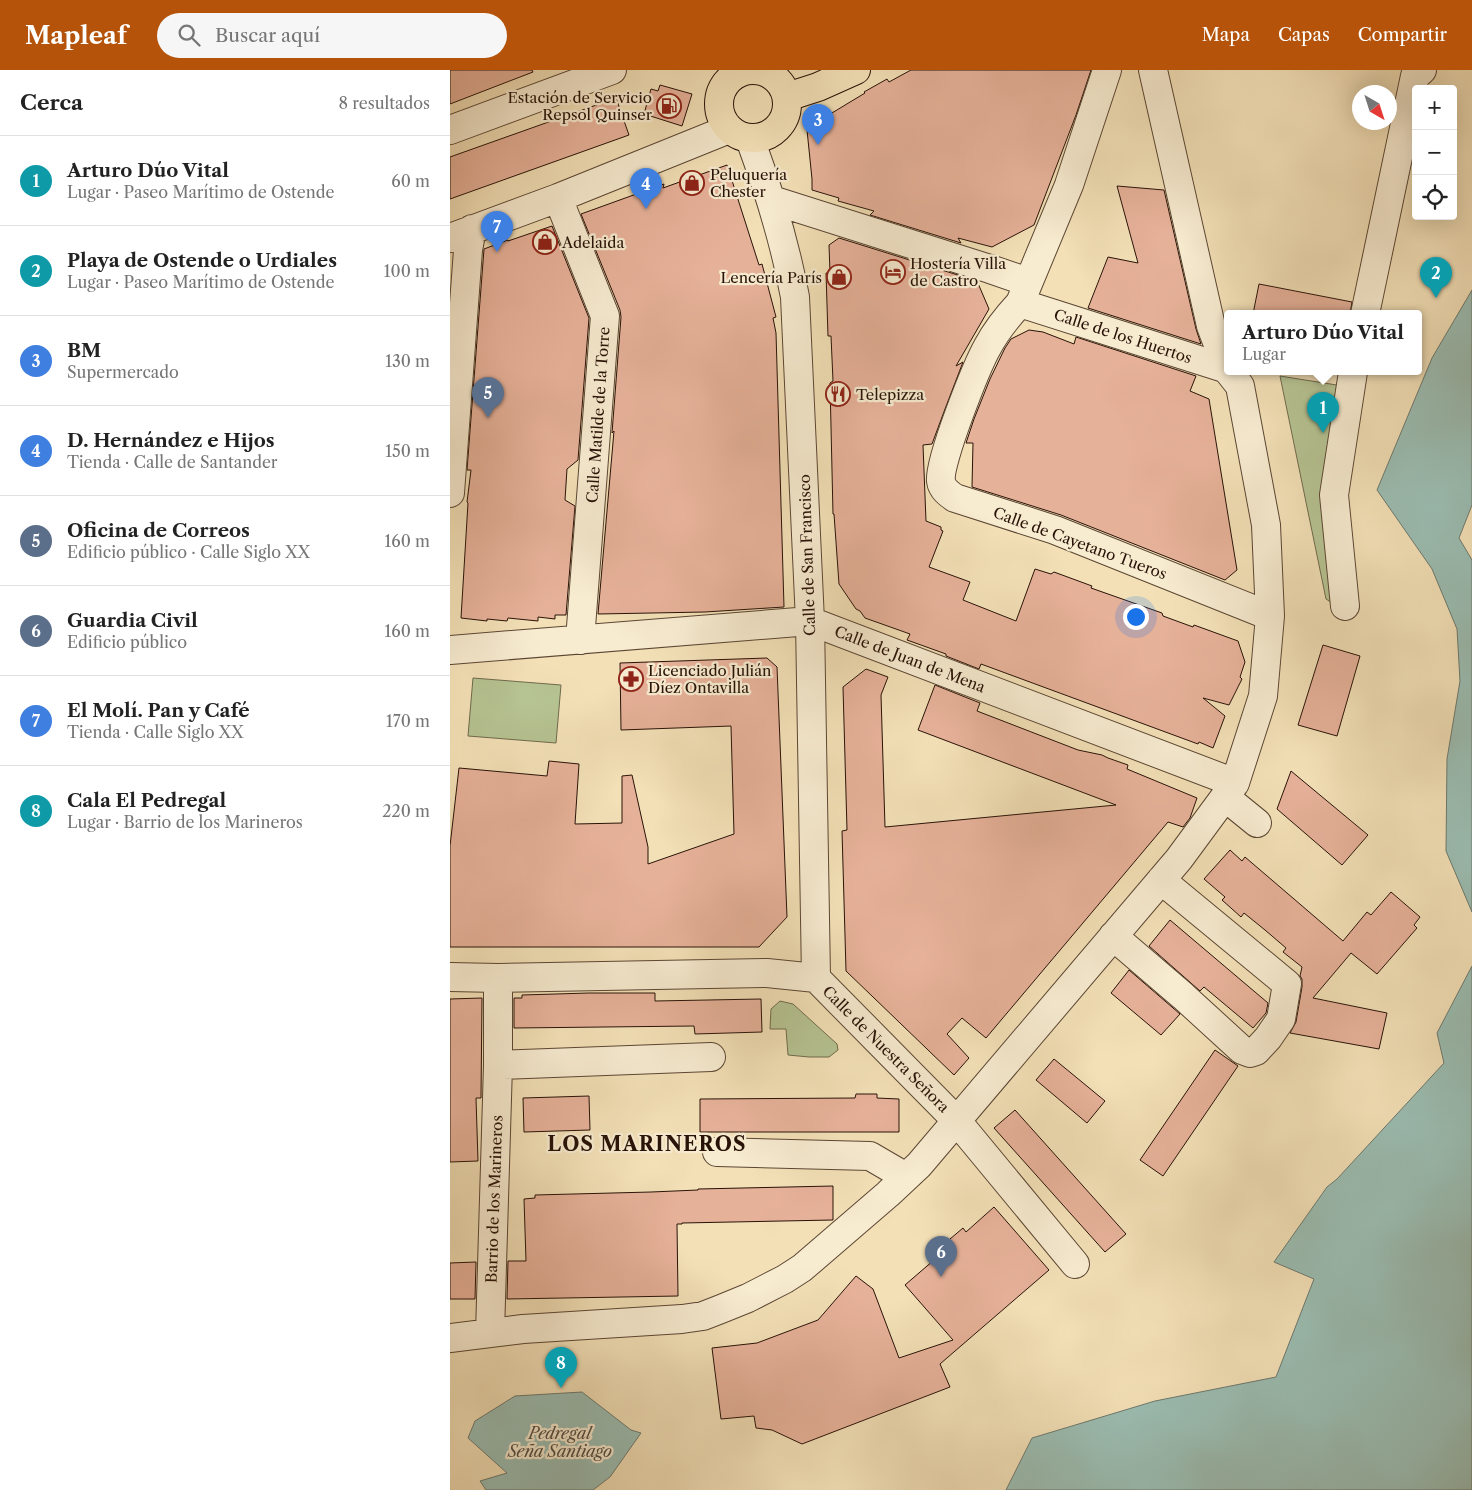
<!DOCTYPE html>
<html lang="es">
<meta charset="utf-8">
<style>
body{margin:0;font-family:"Libre Caslon Text",serif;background:#f6f6f6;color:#222}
.controls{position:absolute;right:15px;top:15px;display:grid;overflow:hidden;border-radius:5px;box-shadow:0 5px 20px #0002}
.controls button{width:45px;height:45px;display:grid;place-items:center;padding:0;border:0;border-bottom:1px solid #e0e0e0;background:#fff;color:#222;font:25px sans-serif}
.compass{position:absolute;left:902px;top:15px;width:45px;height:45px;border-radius:50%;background:#fff;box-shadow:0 5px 20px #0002;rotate:141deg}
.you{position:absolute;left:685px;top:546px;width:18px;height:18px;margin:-12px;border:4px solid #fff;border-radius:50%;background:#1a73e8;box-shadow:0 0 0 8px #1a73e833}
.badge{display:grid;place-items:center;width:32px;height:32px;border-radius:50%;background:#b45309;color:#fff;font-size:16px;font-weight:700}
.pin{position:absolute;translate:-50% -41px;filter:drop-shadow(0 1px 2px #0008)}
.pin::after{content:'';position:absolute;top:26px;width:18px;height:15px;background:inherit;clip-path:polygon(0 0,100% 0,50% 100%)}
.popup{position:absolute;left:774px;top:240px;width:198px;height:65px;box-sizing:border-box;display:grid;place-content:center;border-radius:5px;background:#fff;filter:drop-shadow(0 1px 4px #0005);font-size:16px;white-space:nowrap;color:#767676}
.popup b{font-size:19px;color:#222}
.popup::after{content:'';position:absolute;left:50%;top:100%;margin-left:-10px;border:10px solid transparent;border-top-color:#fff}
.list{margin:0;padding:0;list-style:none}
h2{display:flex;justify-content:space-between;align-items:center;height:65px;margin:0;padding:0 20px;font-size:21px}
h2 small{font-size:16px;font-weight:400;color:#767676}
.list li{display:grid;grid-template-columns:32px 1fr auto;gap:15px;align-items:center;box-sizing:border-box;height:90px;padding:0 20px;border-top:1px solid #e0e0e0}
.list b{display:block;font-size:19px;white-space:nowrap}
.list p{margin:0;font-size:16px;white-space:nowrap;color:#767676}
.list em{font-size:16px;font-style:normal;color:#767676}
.icon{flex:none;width:28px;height:28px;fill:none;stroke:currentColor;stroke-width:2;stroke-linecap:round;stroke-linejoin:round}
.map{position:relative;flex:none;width:1022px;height:1420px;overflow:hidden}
header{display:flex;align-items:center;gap:30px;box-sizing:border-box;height:70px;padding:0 25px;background:#b45309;color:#fff}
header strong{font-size:24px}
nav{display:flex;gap:28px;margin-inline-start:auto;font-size:18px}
.search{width:350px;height:45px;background:#f6f6f6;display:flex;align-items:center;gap:12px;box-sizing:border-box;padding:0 18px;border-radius:28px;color:#767676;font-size:19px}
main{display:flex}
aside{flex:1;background:#fff}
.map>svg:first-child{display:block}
</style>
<header>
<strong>Mapleaf</strong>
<div class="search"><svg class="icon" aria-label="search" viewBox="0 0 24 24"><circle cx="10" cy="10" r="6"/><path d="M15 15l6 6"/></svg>Buscar aquí</div>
<nav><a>Mapa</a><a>Capas</a><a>Compartir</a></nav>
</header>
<main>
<aside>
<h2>Cerca<small>8 resultados</small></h2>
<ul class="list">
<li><span class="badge" style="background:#0f9aa8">1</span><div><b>Arturo Dúo Vital</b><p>Lugar · Paseo Marítimo de Ostende</p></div><em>60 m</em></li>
<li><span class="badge" style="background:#0f9aa8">2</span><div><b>Playa de Ostende o Urdiales</b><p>Lugar · Paseo Marítimo de Ostende</p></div><em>100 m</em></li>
<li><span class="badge" style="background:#3f7fe0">3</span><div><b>BM</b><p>Supermercado</p></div><em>130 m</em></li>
<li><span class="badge" style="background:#3f7fe0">4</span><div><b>D. Hernández e Hijos</b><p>Tienda · Calle de Santander</p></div><em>150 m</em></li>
<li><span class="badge" style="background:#5c6f8a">5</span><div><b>Oficina de Correos</b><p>Edificio público · Calle Siglo XX</p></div><em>160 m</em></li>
<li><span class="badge" style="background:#5c6f8a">6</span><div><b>Guardia Civil</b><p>Edificio público</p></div><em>160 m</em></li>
<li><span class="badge" style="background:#3f7fe0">7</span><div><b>El Molí. Pan y Café</b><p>Tienda · Calle Siglo XX</p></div><em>170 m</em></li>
<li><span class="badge" style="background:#0f9aa8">8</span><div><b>Cala El Pedregal</b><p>Lugar · Barrio de los Marineros</p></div><em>220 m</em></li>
</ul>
</aside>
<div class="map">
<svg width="1022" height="1420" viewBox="0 0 1022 1420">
<rect width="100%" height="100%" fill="#f3e0b7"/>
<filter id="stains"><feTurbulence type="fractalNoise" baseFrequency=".004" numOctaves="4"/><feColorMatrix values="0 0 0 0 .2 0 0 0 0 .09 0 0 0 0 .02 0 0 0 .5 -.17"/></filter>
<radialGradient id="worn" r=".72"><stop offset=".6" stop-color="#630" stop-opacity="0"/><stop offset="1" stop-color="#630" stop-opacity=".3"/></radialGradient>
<path fill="#b6c392" stroke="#6f6a4c" d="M830 306 893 316 887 536 876 529Z
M23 608 111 615 106 673 18 666Z
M330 931 343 934 387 974 388 980 379 987H359L338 985 336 959H320L321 939Z"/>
<path fill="#9bbdb2" stroke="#6d796e" d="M1022 220V435L1009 468 1022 490V842L996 781 997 689 1010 611 1007 559 982 499 927 420 982 288Z
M1022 896V1420H556L582 1368 705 1331 826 1307 864 1209 824 1192 877 1117 887 1109 994 993 987 963Z
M132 1322 181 1360 191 1363 160 1407 143 1420H36L30 1411 57 1403 18 1368 25 1351 65 1326Z"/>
<path fill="#e6b199" stroke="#281207" d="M0 0H82L83 2 0 34Z
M461 0H641L626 45 584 155 542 177 508 168 511 173 420 145 424 141 388 131 389 128 362 120V109L357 60 380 53 377 46 415 23 414 22 437 9 439 12Z
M210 15 242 24 232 56 194 44 201 19 208 21Z
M166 28 179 65 0 129V87Z
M277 95 309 195 312 194 326 247 323 248 326 263 334 537 255 542 148 544 164 361 162 363 171 247 170 240 131 144 214 114 213 118Z
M667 116 714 120 746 259 751 274 638 238 658 187 688 193Z
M102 156 139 248 128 390 117 399 115 430 125 436 116 545H105V549L88 547V551L58 548 57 551 37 549V551L11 548 18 433 17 432 21 400H17L34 179 58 170V171Z
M389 168 527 211 539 239 506 296 513 292 495 339 482 374 473 375 476 451 491 457V460L493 461 479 497 520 512 513 530 566 551 585 499 601 504 604 502 642 516 641 518 712 543 713 546 743 557 744 555 788 571 795 592 790 607 792 609 779 635 753 628 775 646 763 678 749 672 748 674 531 594 529 599 496 586V584L457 570 460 564 415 548 410 541 406 539 389 514 384 444H383L380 313 383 311 381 266H378L376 203H380L379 175Z
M809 214 902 232 900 244H803Z
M579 260 593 262 624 274 626 267 746 306 740 321 759 329 787 500 775 510 611 445 522 417 523 373H516L524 349 540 309 555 278 561 269Z
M873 575 910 586 887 666 848 655Z
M317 588 327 597 337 847 309 877H0V776L9 698 97 706 99 691 129 694 125 754 172 753V706L182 705 198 777V794L284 764 281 656 171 660 170 593Z
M416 599 438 607 431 625 435 757 666 735 468 660 485 615 530 633 527 641 628 680 652 685 658 688 678 695 677 699 747 728 740 748 733 757 718 752 536 968 512 948 497 964 519 988 504 1005 396 901 392 761 397 760 393 617Z
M841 701 918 765 892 795 827 739Z
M780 780 792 791 795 787 893 871 917 842 921 845 941 822 970 847 964 855 967 858 927 904 901 883 863 928 937 943 929 979 840 963 846 952 852 917V909L850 906 852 897 833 882 836 878 815 860 794 843 791 847 772 830 775 827 754 809Z
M720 850 818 933 816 943 803 958 754 917 750 921 699 876Z
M679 900 730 944 711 965 661 923Z
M139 923H205V931L311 929 312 962 245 964 244 956 64 958V928H72V925Z
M32 928 31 1028H26L28 1091 0 1092V929Z
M765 980 788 996 713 1106 690 1090Z
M604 989 655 1031 637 1053 586 1010Z
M406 1024H427V1028L449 1029V1062H250V1029L405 1028Z
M139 1026 140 1060 74 1062 73 1028Z
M565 1040 676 1164 655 1182 544 1058Z
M383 1116V1150L232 1153V1154H227L228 1226 57 1229 58 1191H76L74 1129 85 1128V1125L201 1122 248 1120V1119Z
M544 1137 599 1200 490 1294 500 1317 352 1374 322 1360 306 1358 304 1346 271 1349 262 1278 307 1273 368 1250 406 1206 423 1219 449 1288 503 1270 455 1215 484 1190 480 1186 513 1158 516 1162Z
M26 1192 25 1229H0V1193Z"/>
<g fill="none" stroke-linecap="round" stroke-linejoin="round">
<defs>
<path id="minor" d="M657 0 619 115 570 233C558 246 546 261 538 276 527 295 488 393 491 411 492 419 499 424 505 428L605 460 820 546
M703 0 761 256 778 301
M0 60 162 0
M300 69C319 121 335 173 345 227L360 551 366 908
M108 128 155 246 130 570
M322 130 540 199 578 212
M0 168 108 128 279 59
M570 233 777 299
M915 244 965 6 972 0
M0 423 18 180 22 159
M895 536 884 425 903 302
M0 580 360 551 785 713
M775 727 807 753
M663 866 733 926 792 980 800 983 806 981 818 968 831 949 837 914 711 810
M0 907 48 908 317 903 366 908 506 1050 625 1194
M48 995 261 987
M267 1082 420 1086 456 1107
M40 1263 48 995V908
M0 1268 73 1259 232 1249 253 1246 271 1239 298 1228 335 1209 352 1198 438 1124 469 1095 729 789 785 713 813 626 820 546 816 455 790 316 779 302"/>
<path id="highway" d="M269 34a34 34 0 1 1 68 0a34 34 0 1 1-68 0Z
M337 27 368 17 406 0"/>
</defs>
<use href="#minor" stroke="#5b4633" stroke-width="30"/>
<use href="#highway" stroke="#281207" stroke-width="30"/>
<use href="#minor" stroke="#f7ebd0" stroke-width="28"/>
<use href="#highway" stroke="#f3e0b7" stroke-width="28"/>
</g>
<defs>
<symbol id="fuel-ring" viewBox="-11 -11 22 22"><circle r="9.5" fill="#f7ebd0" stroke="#8f2418" stroke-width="1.5"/><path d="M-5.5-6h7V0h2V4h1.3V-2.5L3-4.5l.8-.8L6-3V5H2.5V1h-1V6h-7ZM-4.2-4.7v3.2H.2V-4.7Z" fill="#8f2418"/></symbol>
<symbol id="shop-ring" viewBox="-11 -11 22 22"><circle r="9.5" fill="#f7ebd0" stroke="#8f2418" stroke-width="1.5"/><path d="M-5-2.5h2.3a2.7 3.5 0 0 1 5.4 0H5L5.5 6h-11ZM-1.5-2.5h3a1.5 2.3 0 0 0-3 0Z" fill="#8f2418"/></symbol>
<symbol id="hotel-ring" viewBox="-11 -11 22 22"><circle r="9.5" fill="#f7ebd0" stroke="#8f2418" stroke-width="1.5"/><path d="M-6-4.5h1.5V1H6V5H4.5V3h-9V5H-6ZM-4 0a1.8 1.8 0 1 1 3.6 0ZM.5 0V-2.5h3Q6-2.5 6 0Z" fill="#8f2418"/></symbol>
<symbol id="restaurant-ring" viewBox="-11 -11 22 22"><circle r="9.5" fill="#f7ebd0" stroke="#8f2418" stroke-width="1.5"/><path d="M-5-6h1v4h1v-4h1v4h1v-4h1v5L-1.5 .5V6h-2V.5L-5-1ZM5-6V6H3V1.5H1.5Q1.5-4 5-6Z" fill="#8f2418"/></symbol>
<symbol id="pharmacy-ring" viewBox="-11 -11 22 22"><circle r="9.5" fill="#f7ebd0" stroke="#8f2418" stroke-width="1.5"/><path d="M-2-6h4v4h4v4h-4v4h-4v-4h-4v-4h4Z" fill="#8f2418"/></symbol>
</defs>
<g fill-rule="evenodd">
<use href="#fuel-ring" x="205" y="22" width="28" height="28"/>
<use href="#shop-ring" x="228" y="99" width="28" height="28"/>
<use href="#shop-ring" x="81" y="158" width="28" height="28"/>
<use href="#hotel-ring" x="429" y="188" width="28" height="28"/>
<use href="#shop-ring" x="375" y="193" width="28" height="28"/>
<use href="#restaurant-ring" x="374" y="310" width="28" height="28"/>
<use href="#pharmacy-ring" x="167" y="595" width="28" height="28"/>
</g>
<g text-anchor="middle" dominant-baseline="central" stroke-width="4.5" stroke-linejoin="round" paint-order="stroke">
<g font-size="15" fill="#281207" stroke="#f7ebd0" text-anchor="start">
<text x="202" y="27" text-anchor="end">Estación de Servicio<tspan x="202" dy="17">Repsol Quinser</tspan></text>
<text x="260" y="104">Peluquería<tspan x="260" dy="17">Chester</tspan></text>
<text x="112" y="172">Adelaida</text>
<text x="460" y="193">Hostería Villa<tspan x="460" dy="17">de Castro</tspan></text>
<text x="372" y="207" text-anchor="end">Lencería París</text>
<text x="406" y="324">Telepizza</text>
<text x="198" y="600">Licenciado Julián<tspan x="198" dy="17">Díez Ontavilla</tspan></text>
</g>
<g font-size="15" fill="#281207" stroke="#f7ebd0">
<text transform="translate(673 266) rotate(18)">Calle de los Huertos</text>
<text transform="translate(148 345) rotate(-86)">Calle Matilde de la Torre</text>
<text transform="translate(630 473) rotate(20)">Calle de Cayetano Tueros</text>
<text transform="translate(357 485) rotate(-92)">Calle de San Francisco</text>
<text transform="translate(460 589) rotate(21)">Calle de Juan de Mena</text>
<text transform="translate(436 979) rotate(45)">Calle de Nuestra Señora</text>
<text transform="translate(44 1129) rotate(-88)">Barrio de los Marineros</text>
</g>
<g font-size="16" font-style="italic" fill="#504e43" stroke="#f7ebd0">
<text x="110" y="1363">Pedregal<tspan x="110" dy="18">Seña Santiago</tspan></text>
</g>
<g font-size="20" font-weight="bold" letter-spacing="1" fill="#281207" stroke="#f7ebd0">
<text x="197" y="1074">LOS MARINEROS</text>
</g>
</g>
<rect width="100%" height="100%" filter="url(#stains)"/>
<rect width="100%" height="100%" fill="url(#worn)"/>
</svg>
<div class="controls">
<button>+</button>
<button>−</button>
<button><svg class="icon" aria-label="locate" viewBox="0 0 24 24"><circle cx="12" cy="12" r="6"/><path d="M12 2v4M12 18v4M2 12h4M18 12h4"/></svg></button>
</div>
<svg class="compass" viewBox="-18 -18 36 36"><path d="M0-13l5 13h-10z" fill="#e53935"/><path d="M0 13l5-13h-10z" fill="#767676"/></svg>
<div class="you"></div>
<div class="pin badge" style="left:873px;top:363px;background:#0f9aa8">1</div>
<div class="popup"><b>Arturo Dúo Vital</b>Lugar</div>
<div class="pin badge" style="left:986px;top:228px;background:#0f9aa8">2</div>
<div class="pin badge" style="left:368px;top:75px;background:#3f7fe0">3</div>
<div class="pin badge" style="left:196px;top:139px;background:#3f7fe0">4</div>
<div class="pin badge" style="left:38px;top:348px;background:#5c6f8a">5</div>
<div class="pin badge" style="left:491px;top:1207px;background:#5c6f8a">6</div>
<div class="pin badge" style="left:47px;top:182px;background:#3f7fe0">7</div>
<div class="pin badge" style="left:111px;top:1318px;background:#0f9aa8">8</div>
</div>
</main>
